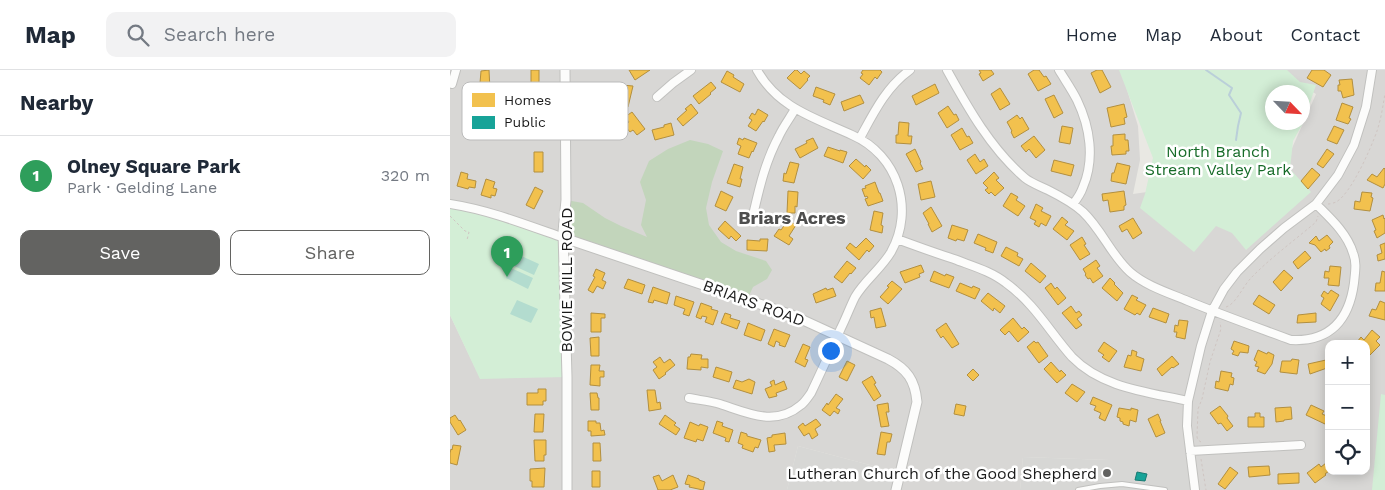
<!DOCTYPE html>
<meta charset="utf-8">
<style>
body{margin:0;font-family:"Work Sans",sans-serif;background:#f2f2f3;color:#1f2937}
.controls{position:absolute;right:15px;bottom:15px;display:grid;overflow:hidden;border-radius:10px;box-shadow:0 2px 12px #0003}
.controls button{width:45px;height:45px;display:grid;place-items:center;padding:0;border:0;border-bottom:1px solid #e0e1e3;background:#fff;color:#1f2937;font:25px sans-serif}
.compass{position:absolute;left:815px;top:15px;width:45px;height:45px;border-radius:50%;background:#fff;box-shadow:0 2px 12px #0003;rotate:115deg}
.you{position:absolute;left:380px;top:280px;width:18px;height:18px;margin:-12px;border:4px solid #fff;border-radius:50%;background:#1a73e8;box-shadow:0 0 0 8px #1a73e833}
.badge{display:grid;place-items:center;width:32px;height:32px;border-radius:50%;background:#636361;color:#fff;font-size:16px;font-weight:700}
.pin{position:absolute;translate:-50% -41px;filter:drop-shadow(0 1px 2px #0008)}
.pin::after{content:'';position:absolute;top:26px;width:18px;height:15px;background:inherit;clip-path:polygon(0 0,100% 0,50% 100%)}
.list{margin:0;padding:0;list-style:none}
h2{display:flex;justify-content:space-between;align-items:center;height:65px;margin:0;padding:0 20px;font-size:21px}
h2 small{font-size:16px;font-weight:400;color:#747a83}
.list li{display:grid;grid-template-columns:32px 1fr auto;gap:15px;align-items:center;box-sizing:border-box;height:80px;padding:0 20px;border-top:1px solid #e0e1e3}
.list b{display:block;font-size:19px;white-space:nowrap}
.list p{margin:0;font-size:16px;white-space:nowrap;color:#747a83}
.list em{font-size:16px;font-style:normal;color:#747a83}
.actions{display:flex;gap:10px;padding:15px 20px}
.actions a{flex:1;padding:11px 0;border:1px solid #636361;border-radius:10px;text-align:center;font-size:18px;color:#636361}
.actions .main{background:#636361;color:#fff}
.icon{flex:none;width:28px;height:28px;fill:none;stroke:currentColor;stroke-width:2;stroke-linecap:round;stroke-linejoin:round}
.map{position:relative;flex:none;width:935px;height:420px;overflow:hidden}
header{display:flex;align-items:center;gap:30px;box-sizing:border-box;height:70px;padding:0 25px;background:#fff;border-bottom:1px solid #e0e1e3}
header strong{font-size:24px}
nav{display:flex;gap:28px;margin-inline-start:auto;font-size:18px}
.search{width:350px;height:45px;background:#f2f2f3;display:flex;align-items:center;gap:12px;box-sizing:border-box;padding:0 18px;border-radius:10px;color:#747a83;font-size:19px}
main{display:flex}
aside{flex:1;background:#fff}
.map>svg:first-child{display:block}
</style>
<header>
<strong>Map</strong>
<div class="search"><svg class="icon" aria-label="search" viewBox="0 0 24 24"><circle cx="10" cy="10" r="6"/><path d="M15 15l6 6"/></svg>Search here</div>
<nav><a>Home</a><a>Map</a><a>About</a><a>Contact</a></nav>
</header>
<main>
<aside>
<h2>Nearby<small></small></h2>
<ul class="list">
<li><span class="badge" style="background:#2e9e5b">1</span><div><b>Olney Square Park</b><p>Park · Gelding Lane</p></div><em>320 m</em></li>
</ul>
<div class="actions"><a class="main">Save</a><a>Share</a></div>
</aside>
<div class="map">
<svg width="935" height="420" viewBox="0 0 935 420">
<rect width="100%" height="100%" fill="#e9e8e3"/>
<path fill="#d8d7d5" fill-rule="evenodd" d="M0 0H671L688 56 690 90 683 124 831 103 866 24 826 0H935V358L926 420H745L740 390H659L573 387 570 420H446L450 403 348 376 337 420H0V245L30 308 0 133ZM879 274H916V401H879Z"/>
<path fill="#d7d7d5" d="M348 376 450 403 446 420H337Z
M573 387 659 390H741L745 420H570Z"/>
<path fill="#c2d5bb" d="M240 70 258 74 273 81 262 112 256 138 259 155 271 172 286 181 316 191 322 200 317 209 303 217 297 230 114 168 116 130 133 133 155 148 171 156 197 167 191 155 196 130 190 112 199 91 218 79Z"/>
<path fill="#d3eed6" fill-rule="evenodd" d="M669 0H837L850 12 866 15 853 53 843 71 840 99 861 122 796 180 782 163 766 156 744 182 690 138 695 124 703 88ZM822 22H852V52H822Z
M0 134 114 168 117 307 30 309 0 245Z
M931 324 935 325V420H922Z"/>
<path fill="#b3dccf" d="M67 184 89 194 84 205 62 195Z
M61 198 83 208 78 219 56 208Z
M67 230 88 239 81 253 60 244Z"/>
<path fill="#f2c14e" stroke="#b28f3f" d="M39 0 40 20 28 21V13H30L31 1Z
M81 0H89V15H81Z
M179 0H200L185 10Z
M345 0H347L351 4 354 1 360 6 357 9 358 10 350 19 337 8Z
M413 0H430L432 2 427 9 425 7 419 15 410 8 413 4 411 3Z
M529 0H541L544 4 533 11 529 4 531 3Z
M584 0H589L594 7 596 6 601 14 588 21 578 4Z
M647 0H652L661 17 650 23 641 3Z
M862 0H874L881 5 873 17 857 8Z
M277 1 284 5 283 7 294 14 290 22 271 12Z
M902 9 904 25 893 28 891 21H888V15H890L889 10Z
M261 12 266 18 260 23 261 24 249 34 243 26Z
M485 14 489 23 466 35 462 26Z
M172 15 183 16 178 37 169 35Z
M366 17 385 24 380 35 373 32 374 30 363 26Z
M550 18 560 34 550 40 541 24Z
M410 25 414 33 394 41 391 32Z
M604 25 613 43 604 48 595 29Z
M892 33 903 37 899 48 901 49 898 54 886 50Z
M241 34 248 43 233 56 227 49 237 40 235 39Z
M674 34 677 47 674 48 675 54 661 57 657 38Z
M498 36 504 45 506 44 509 50 497 58 488 43Z
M308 39 318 45 314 52 313 51 306 61 298 56 302 50 299 48 302 43 305 45Z
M182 42 195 59 187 65 183 60 180 62 175 56 179 52 175 47Z
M567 45 570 49 572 47 579 59 564 68 561 62 562 61 557 52Z
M449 52 459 53 458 66H462L461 74 446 73V65H448Z
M221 53 224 65 205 70 202 60 214 57V55Z
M612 56 623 58 620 74 609 72Z
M884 56 894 60 887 74 877 70Z
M512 58 517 67 519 66 523 73 510 80 501 65Z
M675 64V70H678L679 81H676V84L662 85 661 76H663V65Z
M584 66 595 80 586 88 579 79 576 82 571 76Z
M289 68 293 70 294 68 307 73 303 82 302 81 299 88 288 84 291 76 287 74Z
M363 68 368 78 350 88 345 79 357 73 356 71Z
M378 77 390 81V80L397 82 393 93 374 86Z
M465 79 471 92 470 93 473 99 466 102 456 84Z
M877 79 884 84 873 98 867 94Z
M84 82H93V102H84Z
M525 84 530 92 534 89 538 96 526 104 517 90Z
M406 89 415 97 416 95 421 100 413 109 399 96Z
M604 90 624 95 621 106 601 101Z
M340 92 349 94 344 113 333 111 334 103 336 104Z
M667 93 680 96 676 114 661 111 662 103H664Z
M284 94 293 97 290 109H292L290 117 277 113Z
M862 98 870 105 858 119 851 111Z
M934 98 935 99V114L933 118 917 110 922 104 927 107Z
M11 102 18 104 17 109 26 111 25 118 19 117 18 119 7 116Z
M544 102 549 108 546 110 554 118 545 126 541 122 539 124 535 120 538 118 533 113Z
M36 109 45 112 43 118 47 119 45 126 41 125V128L31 125Z
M481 111 485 127 471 130 468 114Z
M425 112 429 123H430L433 131 418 136 415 129 418 128 417 126 415 127 412 119 416 118 415 116Z
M85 117 93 121 84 139 76 135Z
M271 121 283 127 276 141 265 136Z
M338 121 348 122 347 137 345 136V143H337Z
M674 121 676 135 674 136V140L660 142 658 130 653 131 652 124Z
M912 122 922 123 921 127 923 128 920 141 904 139 905 131 910 132Z
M561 123 568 127 566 130 575 136 568 146 553 136Z
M586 134 593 138 591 141 601 146 596 156 591 153 589 157 584 154 586 151 580 148Z
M481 137 492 156 482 162 478 154H479L473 143Z
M424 141 433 143 431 155 433 156 432 163 420 160Z
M933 145 934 149 935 148V163L927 168 924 161 926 160 922 150Z
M612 147 618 152 615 155 624 161 617 170 603 159Z
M683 148 692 163 683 169 677 159 672 162 669 156Z
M338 150 346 155 339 166 343 169 339 175 324 166 329 159 331 160Z
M275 151 291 166 286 171 281 166 279 169 268 159Z
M502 155 518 160 514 171 507 169 506 171 498 168Z
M528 164 547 172 543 183 535 180 536 178 524 173Z
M877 165 883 172 879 176 880 178 876 181 875 179 871 182 865 175 859 173 866 166 869 171Z
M632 167 636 174 634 175 640 184 630 190 620 175Z
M416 168 424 176 419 182 417 180 409 190 396 178 400 173 406 178Z
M310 169H318L317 181 297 180V170L310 171Z
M935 173V189L928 191 927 185 932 183 930 175Z
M556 177 568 183 567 186 573 189 569 196 551 186Z
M855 181 861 188 848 199 843 192Z
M646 190 650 196 647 198 653 206 643 213 640 208 638 209 635 205 636 204 633 199Z
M397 191 406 198 401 204 400 203 392 213 384 207Z
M581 193 596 206 590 213 575 201Z
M471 195 474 202 469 204 470 207 455 213 450 202Z
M880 196 891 197 889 216 878 215 879 208H874L875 201 879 202Z
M146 199 155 203 152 210 156 212 153 219 147 216 143 223 138 220 145 207 143 206Z
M834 200 843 208 831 221 823 212Z
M484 201 495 206 496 204 504 207 499 218 480 211Z
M932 201 935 202V221H925L926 213H930Z
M660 208 665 213 664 214 673 223 667 231 652 218Z
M178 209 195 215 192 224 174 218Z
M442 211 452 219 438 234 430 227 439 217 437 216Z
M510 213 522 218 523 216 530 219 525 229 506 221Z
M601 213 605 219 607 217 616 228 608 235 595 218Z
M203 217 220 223 217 234 204 230 203 233 198 232Z
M376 218 377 220 383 218 386 226 366 233 363 224Z
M881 220 889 225 880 241 871 234 874 228 871 226 874 221 878 224Z
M538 223 555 236 550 243 544 238 543 241 531 231Z
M682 225 688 228 686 230 696 235 690 245 687 243 685 245 674 239Z
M809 225 825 235 819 244 803 234Z
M226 226 244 232 239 246 233 244 235 239 224 235Z
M930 231 935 233V250L919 246 922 239 926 240Z
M251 233 262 237 261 239 268 241 263 255 255 252 257 247 252 246 251 249 246 247Z
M621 236 626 243 629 241 632 245 627 249 632 255 626 259 612 243Z
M431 238 436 256 426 258 424 247 421 248 420 241Z
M703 238 719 244 716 253 699 247Z
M141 243 155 244V248H151V262H141Z
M275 243 281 245 280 248 290 251 287 259 271 253Z
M866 243V252L847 253 848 245Z
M563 248 572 259 574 257 579 262 568 272 559 261 555 265 550 260Z
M729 250 738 251 735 269 726 267 727 262H724L725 255 728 256Z
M298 253 315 260 311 271 294 265Z
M496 253 509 274 502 278 493 266 491 268 486 260Z
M324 259 340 265 335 277 329 275 330 273 326 271 324 277 318 274Z
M922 260 930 267 926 271 930 275 920 285 916 281V274H909L907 272 911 267 914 270Z
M149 267V286H141L140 268Z
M584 271 586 273 588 272 598 286 589 293 577 277Z
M784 271 799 276 798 283 790 282 788 286 782 284 784 281 781 279Z
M654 272 667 281 659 292 652 287 654 285 648 281Z
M353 274 360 277 355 289 358 290 355 297 345 292Z
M682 280 687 282 686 286 694 289 691 301 674 297 678 285 681 286Z
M808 280 817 284 818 282 824 285 822 294 815 304 807 301 809 297 805 296 807 292 804 290Z
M241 284 252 285 251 289H258V298L251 297V300L237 299 238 287H240Z
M722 286 729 294 723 298 722 297 712 306 707 299Z
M210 287 214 293 220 289 225 295 215 303 216 304 209 309 203 300 207 297 203 292Z
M842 289 849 290 847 304 830 302 832 291H841Z
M876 290 877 298 860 304 858 294Z
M397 291 405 295 397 311 389 307Z
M601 292 610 302 611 300 616 305 607 313 594 299Z
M141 295H150L149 301H154V307H150V316L140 315Z
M266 297 282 302 279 312 263 307Z
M523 299 529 305 523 311 517 305Z
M771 301 782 303 781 307 784 308 783 315 780 314 778 321 765 318 766 311 769 312Z
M422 306 426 313 424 314 431 326 424 331 412 312Z
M299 309 305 312 302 324 283 318 286 310 292 312Z
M324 310 325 315 334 311 337 319 326 323 327 326 319 328 315 319 322 316 320 312Z
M622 314 635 322 627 332 615 323Z
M88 319H96V331H93V335H77V323H88Z
M197 320H205L207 333 210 332 211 339 199 341Z
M140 323H147L148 328H149V340H141Z
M386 324 393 329 386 338 390 340 388 344 384 341 380 346 372 340 377 333 378 335Z
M643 327 662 335 655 351 649 348 651 343 644 340 646 336 640 334Z
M438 333 439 342H436L439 356 431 357 427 335Z
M506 334 516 336 514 346 504 344Z
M861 335 874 341 872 344 879 347 875 354 856 345Z
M770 336 778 346 777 348 783 356 777 361 771 353 768 354 760 343Z
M841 337 842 349 834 350V351L826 352 825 338Z
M669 338 681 340V338L688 340 686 352 680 350 679 356 673 354V352L670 351V348L667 347Z
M805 343H810V347H814V357H798V347H805Z
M85 344H94L93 362H84Z
M708 344 711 351H710L715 363 706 367 698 349Z
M5 345 9 351 10 350 16 360 8 365 0 352V348Z
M215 345 226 353 224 355 230 359 226 365 209 354Z
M366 349 371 355 365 359 368 365 362 369 359 363 354 366 348 357 353 353 355 356Z
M138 351H146V353H150L151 361 154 360 155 365 141 366V361H138Z
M267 351 273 353 272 356 283 360 279 372 275 371 276 368 263 363Z
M240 352 249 356 250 354 258 357 253 371 247 369 246 372 234 368Z
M291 362 297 364V366L311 370 308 378 305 377 303 382 292 378 293 375 288 373Z
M431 362 442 364 440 372H437L435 385 427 384Z
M335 363 336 374 324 375 325 381 319 382 317 368 322 367V365Z
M84 370H96V385H94V391H85Z
M143 373H150L151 391H143Z
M3 375 11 376 7 395 0 393V383L1 379 2 380Z
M876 393 879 397V401L875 404 876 405 865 413 857 403 869 394 871 397Z
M819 396 820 405 799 407 798 397Z
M780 397 788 403 775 419 768 414Z
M95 398 94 417H82V411H80V399Z
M142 401H150V417H142Z
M849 403V413L828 414V404Z
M209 405 212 411 223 405 228 417 220 420H208L203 407Z
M238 405 249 409V410L255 412 253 420 239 417 240 415 235 414Z"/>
<path fill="#17a398" stroke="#187a72" d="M687 402 697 404 695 411 685 410Z"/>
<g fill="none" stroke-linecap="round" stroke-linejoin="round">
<path stroke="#bacfd9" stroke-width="2" d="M756 0 782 18 779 25 791 43 788 56 786 70"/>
<defs>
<path id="service" d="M628 420 650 416 672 414 715 420"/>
<path id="minor" d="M497 0C518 38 541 79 575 108 581 113 590 116 598 120 610 126 623 133 633 142 652 160 661 185 680 202 696 216 719 223 738 231 772 245 806 257 841 270 880 272 899 250 904 213 905 202 907 193 903 183 897 163 880 148 866 134
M609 0C615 10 622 20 627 30 640 57 645 89 633 117 631 123 627 129 623 134
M2 14 6 0
M207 27 223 13 241 0
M410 68C423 44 436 17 460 0
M0 134C39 140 77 155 114 168
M304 141C310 115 316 90 329 66 333 57 340 48 345 39
M447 169C466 176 485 183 504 189 522 196 541 201 556 213 585 234 599 261 622 287 652 318 698 322 738 331
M239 328C249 330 260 331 270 334 298 343 325 357 351 335 355 332 358 327 361 323 371 302 381 280 391 258 396 248 400 237 405 227 415 210 431 199 441 182 465 139 448 85 402 65 365 48 328 38 307 0
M740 381 851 375
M745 420 737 356 738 331 751 276 762 241 774 219 787 202 810 179 834 158 866 134 888 105 904 75 916 37 922 0"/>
<path id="tertiary" d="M115 0 116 130 113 162 117 307V420
M114 168 342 245 438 289C457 299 465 310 467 332L446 420"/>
</defs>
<use href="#service" stroke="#c0c0be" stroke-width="6"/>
<use href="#minor" stroke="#c0c0be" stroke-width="10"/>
<use href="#tertiary" stroke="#c0c0be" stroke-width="11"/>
<path stroke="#cfc5c2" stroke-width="1" stroke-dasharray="2.5 2.5" stroke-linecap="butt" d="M878 134C880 134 884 133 886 132 901 124 921 78 927 61 931 49 933 36 935 23
M0 146 15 161 19 162 17 170
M776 237C786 234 793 216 801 208 819 189 845 170 866 152L868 146
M751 372 748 370 747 367 748 339 752 329 760 292 771 259 770 252
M751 389 756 420"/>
<use href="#service" stroke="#fcfcfb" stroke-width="4"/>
<use href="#minor" stroke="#fcfcfb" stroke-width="8"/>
<use href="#tertiary" stroke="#fcfcfb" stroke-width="9"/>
</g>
<circle fill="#636361" stroke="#fff" stroke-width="2" cx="657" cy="403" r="5"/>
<g text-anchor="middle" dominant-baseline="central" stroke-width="5" stroke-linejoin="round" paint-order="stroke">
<g font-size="16" fill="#166b28" stroke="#fff">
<text x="768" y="81">North Branch<tspan x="768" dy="18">Stream Valley Park</tspan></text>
</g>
<g font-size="16" fill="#1b1b1b" stroke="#fff">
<text transform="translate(116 210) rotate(-90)">BOWIE MILL ROAD</text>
<text transform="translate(304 233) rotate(20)">BRIARS ROAD</text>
</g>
<g font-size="16" fill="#1b1b1b" stroke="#fff" text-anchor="end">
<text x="647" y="403">Lutheran Church of the Good Shepherd</text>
</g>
<g font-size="18" font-weight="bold" fill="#4e4e4e" stroke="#fff">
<text x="342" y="147">Briars Acres</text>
</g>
</g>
<rect x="12" y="12" width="166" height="58" rx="8" fill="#fff" stroke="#bbb" stroke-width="1"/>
<rect x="22" y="23" width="23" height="14" fill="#f2c14e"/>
<rect x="22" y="46" width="23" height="13" fill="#17a398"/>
<g font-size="14" fill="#1b1b1b">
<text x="54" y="35">Homes</text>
<text x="54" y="57">Public</text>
</g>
</svg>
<div class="controls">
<button>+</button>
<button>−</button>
<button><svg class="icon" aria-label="locate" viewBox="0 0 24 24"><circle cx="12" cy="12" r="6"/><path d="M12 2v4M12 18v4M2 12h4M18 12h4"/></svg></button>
</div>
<svg class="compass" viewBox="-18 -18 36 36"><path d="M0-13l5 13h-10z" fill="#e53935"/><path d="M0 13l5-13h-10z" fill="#747a83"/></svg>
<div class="you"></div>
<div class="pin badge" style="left:57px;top:207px;background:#2e9e5b">1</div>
</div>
</main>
